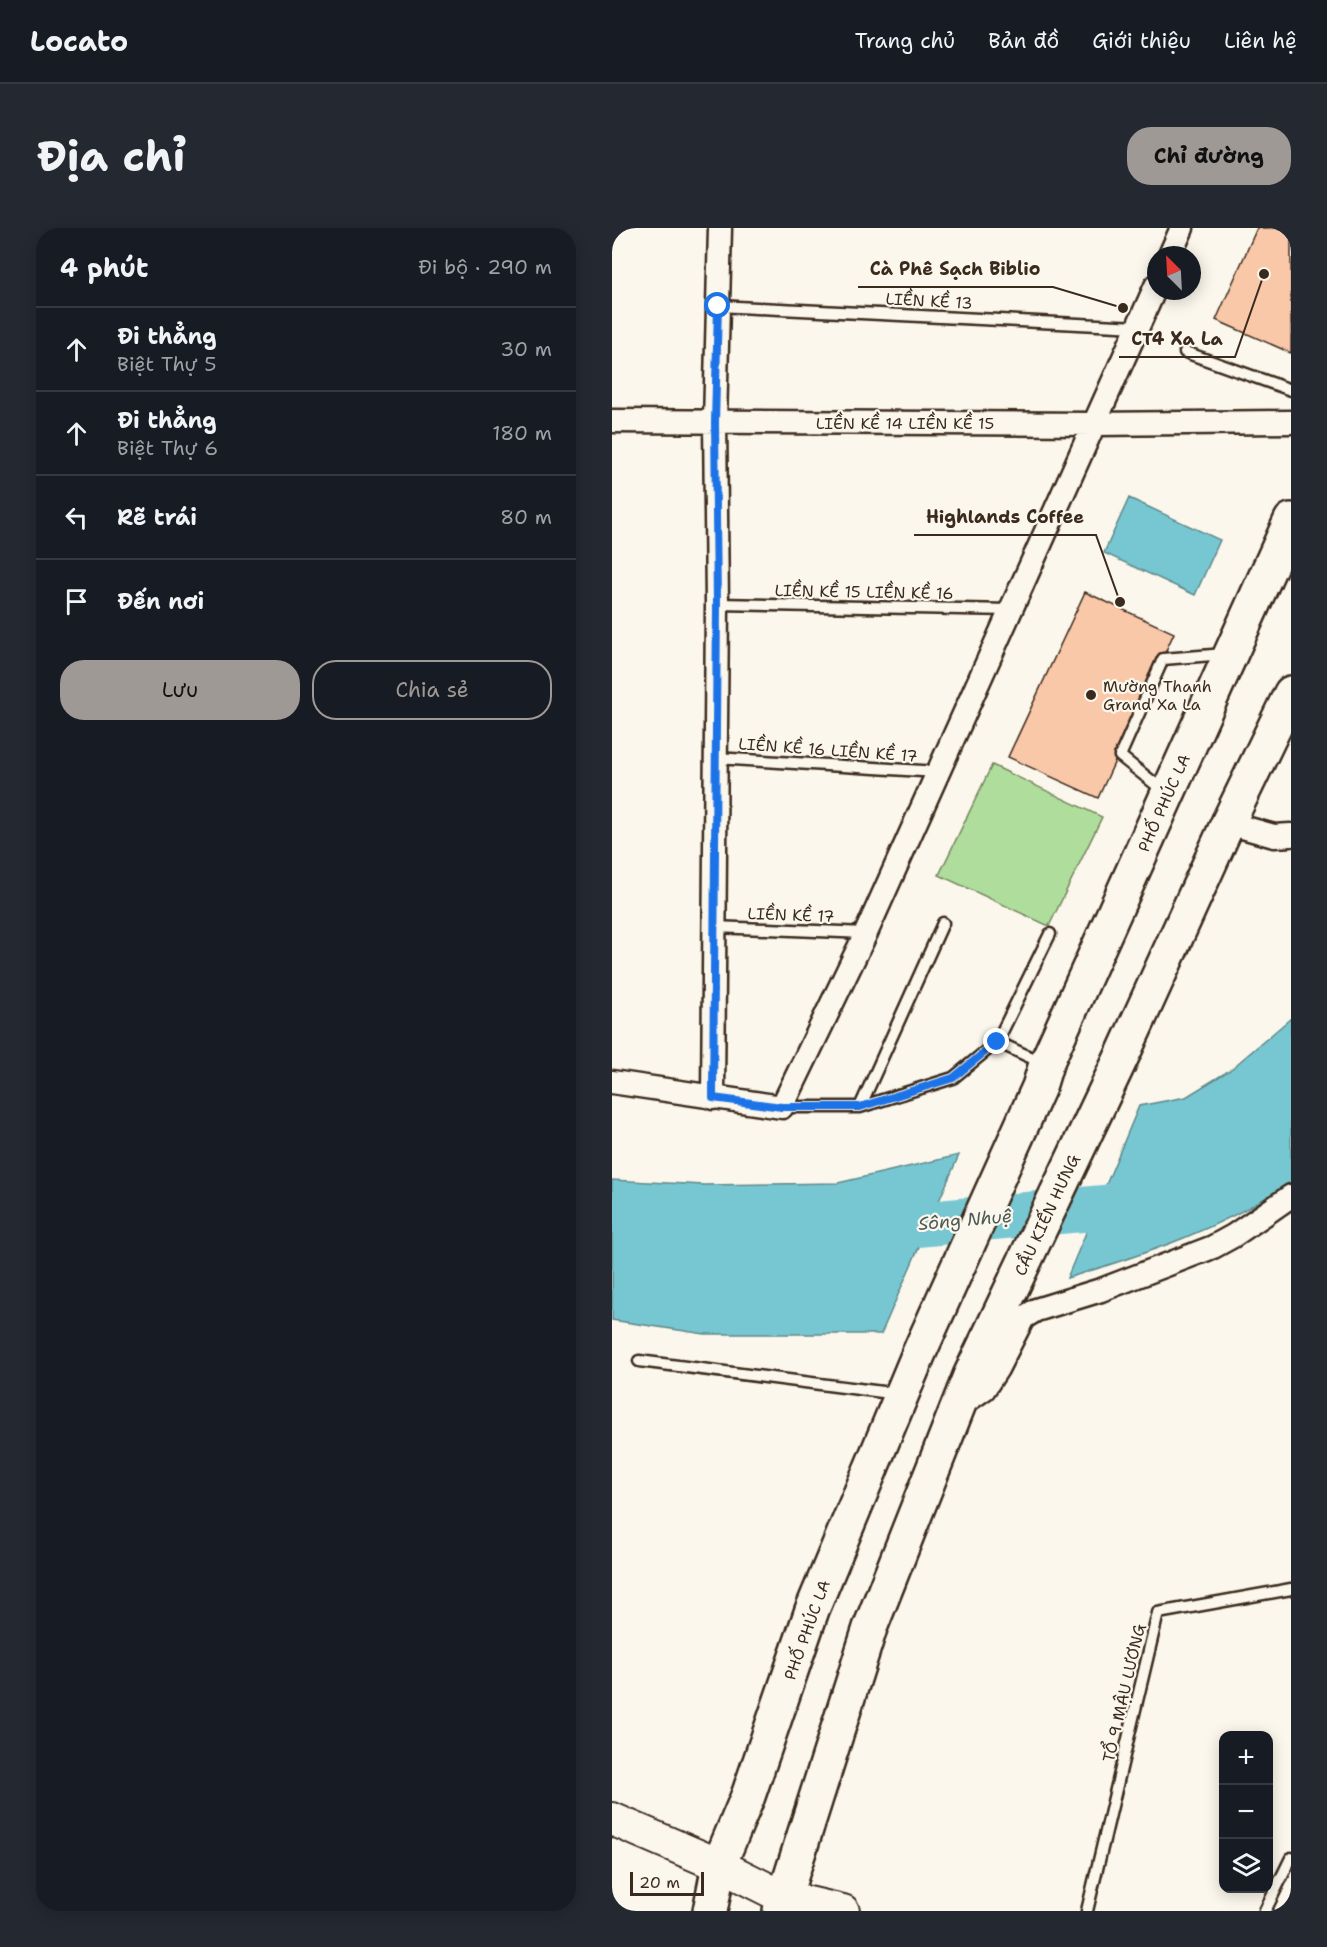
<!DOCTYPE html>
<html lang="vi">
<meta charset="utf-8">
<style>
body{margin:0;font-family:"Shantell Sans",sans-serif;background:#242831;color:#f1f3f6}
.controls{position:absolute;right:18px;bottom:18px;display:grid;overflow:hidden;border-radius:12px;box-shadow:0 3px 15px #0003}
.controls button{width:54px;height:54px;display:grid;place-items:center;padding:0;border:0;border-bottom:2px solid #363941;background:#171b24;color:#f1f3f6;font:30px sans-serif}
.compass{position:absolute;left:535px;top:18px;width:54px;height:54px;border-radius:50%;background:#171b24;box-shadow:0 3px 15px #0003;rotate:336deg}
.scale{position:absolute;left:18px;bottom:15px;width:74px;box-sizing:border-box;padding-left:6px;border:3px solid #3b2a1e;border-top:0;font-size:16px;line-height:21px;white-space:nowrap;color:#3b2a1e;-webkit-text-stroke:4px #fbf7ec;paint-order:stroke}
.stop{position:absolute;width:18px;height:18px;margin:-14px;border:4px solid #1a73e8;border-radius:50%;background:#fff}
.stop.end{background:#1a73e8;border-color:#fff;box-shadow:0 2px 6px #0008}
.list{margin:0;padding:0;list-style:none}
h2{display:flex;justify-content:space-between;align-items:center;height:78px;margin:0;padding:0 24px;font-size:26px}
h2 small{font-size:20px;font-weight:400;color:#9ea1a6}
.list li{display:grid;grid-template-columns:39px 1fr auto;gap:18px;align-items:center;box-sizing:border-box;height:84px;padding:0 24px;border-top:2px solid #363941}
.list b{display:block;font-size:22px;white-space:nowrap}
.list p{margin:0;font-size:20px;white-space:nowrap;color:#9ea1a6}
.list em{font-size:20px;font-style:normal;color:#9ea1a6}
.actions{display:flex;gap:12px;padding:18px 24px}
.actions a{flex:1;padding:14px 0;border:2px solid #9f9995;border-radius:24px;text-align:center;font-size:21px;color:#9f9995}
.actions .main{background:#9f9995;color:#111}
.icon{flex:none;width:33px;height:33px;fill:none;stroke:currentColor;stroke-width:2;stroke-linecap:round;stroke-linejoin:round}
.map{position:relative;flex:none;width:679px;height:1683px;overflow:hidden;border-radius:24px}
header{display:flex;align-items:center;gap:36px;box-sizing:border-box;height:84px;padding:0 30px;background:#171b24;border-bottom:2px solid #363941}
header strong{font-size:28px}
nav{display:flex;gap:33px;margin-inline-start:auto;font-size:21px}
.intro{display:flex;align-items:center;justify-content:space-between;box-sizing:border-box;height:144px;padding:0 36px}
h1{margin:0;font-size:42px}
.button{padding:15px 27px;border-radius:24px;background:#9f9995;color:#111;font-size:21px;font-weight:700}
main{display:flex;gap:36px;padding:0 36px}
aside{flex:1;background:#171b24;border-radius:24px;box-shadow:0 3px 15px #0003}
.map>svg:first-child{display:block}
</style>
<header>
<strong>Locato</strong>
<nav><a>Trang chủ</a><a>Bản đồ</a><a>Giới thiệu</a><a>Liên hệ</a></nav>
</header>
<div class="intro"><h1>Địa chỉ</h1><a class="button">Chỉ đường</a></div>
<main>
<aside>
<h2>4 phút<small>Đi bộ · 290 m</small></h2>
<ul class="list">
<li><svg class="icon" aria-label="ahead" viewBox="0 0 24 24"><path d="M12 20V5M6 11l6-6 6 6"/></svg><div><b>Đi thẳng</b><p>Biệt Thự 5</p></div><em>30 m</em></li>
<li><svg class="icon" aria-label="ahead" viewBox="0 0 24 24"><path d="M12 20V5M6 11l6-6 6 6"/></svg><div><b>Đi thẳng</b><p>Biệt Thự 6</p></div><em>180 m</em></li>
<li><svg class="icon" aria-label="left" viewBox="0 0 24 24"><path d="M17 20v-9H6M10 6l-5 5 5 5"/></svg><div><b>Rẽ trái</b></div><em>80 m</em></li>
<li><svg class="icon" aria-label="arrive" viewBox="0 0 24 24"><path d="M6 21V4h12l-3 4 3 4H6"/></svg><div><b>Đến nơi</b></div></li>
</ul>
<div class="actions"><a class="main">Lưu</a><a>Chia sẻ</a></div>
</aside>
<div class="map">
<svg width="679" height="1683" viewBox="0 0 679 1683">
<rect width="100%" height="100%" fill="#fbf7ec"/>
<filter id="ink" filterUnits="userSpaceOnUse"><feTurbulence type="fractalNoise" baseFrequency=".0167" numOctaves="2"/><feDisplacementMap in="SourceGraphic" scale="12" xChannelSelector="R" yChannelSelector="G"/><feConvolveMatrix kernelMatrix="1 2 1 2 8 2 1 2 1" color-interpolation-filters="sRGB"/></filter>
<g filter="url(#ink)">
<path fill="#afdd9c" stroke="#75845d" stroke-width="1.5" d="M380 537 490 589 437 698 327 647Z"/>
<path fill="#77c7d2" stroke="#5f888a" stroke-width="1.5" d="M517 270 608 312 583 367 492 325Z
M679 790V954C611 1000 534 1026 455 1050L527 878 574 869 618 842Z
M347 927 269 1106H93L0 1092V952L92 957 226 955Z"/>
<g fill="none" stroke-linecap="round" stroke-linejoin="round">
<path stroke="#77c7d2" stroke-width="45" d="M256 1001 497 979 542 962"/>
</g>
<path fill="#f9c8a8" stroke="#3b2a1e" stroke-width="1.5" d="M645 0H679V125L604 92Z
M473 364 562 405 486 570 396 529Z"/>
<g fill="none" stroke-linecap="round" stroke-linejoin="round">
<defs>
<path id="lane" d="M106 78 526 99
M573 124 679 162
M105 376 398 382
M104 530 326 544
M552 563 508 528 551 431 613 426
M102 699 254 705
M385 814 431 835
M170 879H248L341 850 385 814 438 706
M248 879 331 695
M27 1133 286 1166
M475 1683 546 1385 679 1361
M653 1683 679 1630"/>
<path id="street" d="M558 27 570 0
M0 193 483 196 679 194
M616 595 662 608 679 607
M0 854 170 879 254 705 544 58
M101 870 105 376 103 194 108 0
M346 1179 372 1161 385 1141 411 1090 424 1082 489 1062 601 1019 621 1008 679 968"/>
<path id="secondary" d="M0 1591 107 1637 171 1669 231 1683"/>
<path id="highway" d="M98 1683 107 1637 136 1568 200 1382 307 1125 427 859 434 836 679 292
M168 1683 258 1400 358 1148 511 826 616 595 679 465"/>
</defs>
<use href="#lane" stroke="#3b2a1e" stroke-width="15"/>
<use href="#street" stroke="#3b2a1e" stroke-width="27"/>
<use href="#secondary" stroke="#3b2a1e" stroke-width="36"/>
<use href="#highway" stroke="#3b2a1e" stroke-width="38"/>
<use href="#lane" stroke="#fbf7ec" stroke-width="10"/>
<use href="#street" stroke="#fbf7ec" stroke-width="22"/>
<use href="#secondary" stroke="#fbf7ec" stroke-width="32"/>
<use href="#highway" stroke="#fbf7ec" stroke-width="33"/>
</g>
</g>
<g fill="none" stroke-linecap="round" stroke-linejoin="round" filter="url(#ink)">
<path stroke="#1a73e8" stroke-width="8" d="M106 78 103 194 105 376 101 870 170 879H248L341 850 385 814"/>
</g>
<circle fill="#3b2a1e" stroke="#fbf7ec" stroke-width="2" cx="479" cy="467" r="6"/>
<g text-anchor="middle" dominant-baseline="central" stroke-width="4.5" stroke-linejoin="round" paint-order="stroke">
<g font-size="16" fill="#3b2a1e" stroke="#fbf7ec">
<text transform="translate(317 73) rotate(3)">LIỀN KỀ 13</text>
<text x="293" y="195">LIỀN KỀ 14 LIỀN KỀ 15</text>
<text transform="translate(252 364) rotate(1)">LIỀN KỀ 15 LIỀN KỀ 16</text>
<text transform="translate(216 522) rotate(4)">LIỀN KỀ 16 LIỀN KỀ 17</text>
<text transform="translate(552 575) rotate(-66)">PHỐ PHÚC LA</text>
<text transform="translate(179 687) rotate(2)">LIỀN KỀ 17</text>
<text transform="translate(435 987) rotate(-65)">CẦU KIẾN HƯNG</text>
<text transform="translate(195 1402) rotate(-70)">PHỐ PHÚC LA</text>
<text transform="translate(512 1465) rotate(-77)">TỔ 9 MẬU LƯƠNG</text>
</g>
<g font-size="16" fill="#3b2a1e" stroke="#fbf7ec" text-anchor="start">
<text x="491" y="458">Mường Thanh<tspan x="491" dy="18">Grand Xa La</tspan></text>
</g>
<g font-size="18" font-style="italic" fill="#4d5954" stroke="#fbf7ec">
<text transform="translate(353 992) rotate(-5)">Sông Nhuệ</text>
</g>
</g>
<path fill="none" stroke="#3b2a1e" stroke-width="2" d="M511 80L441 59H246M652 46L623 129H507M508 374L484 307H302"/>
<g fill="#3b2a1e" stroke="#fbf7ec" stroke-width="2">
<circle cx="511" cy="80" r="6"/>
<circle cx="652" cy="46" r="6"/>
<circle cx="508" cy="374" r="6"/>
</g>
<g font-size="18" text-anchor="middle" font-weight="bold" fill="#3b2a1e" stroke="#fbf7ec" stroke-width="4.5" stroke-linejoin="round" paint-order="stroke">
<text x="343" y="47">Cà Phê Sạch Biblio</text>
<text x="565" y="117">CT4 Xa La</text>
<text x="393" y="295">Highlands Coffee</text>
</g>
</svg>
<div class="controls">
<button>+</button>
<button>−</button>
<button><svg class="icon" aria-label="layers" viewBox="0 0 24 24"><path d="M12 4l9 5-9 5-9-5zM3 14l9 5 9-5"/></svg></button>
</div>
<svg class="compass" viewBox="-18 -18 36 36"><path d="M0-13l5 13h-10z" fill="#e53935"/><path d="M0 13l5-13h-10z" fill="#9ea1a6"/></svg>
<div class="scale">20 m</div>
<div class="stop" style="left:106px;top:78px"></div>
<div class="stop end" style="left:385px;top:814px"></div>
</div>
</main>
